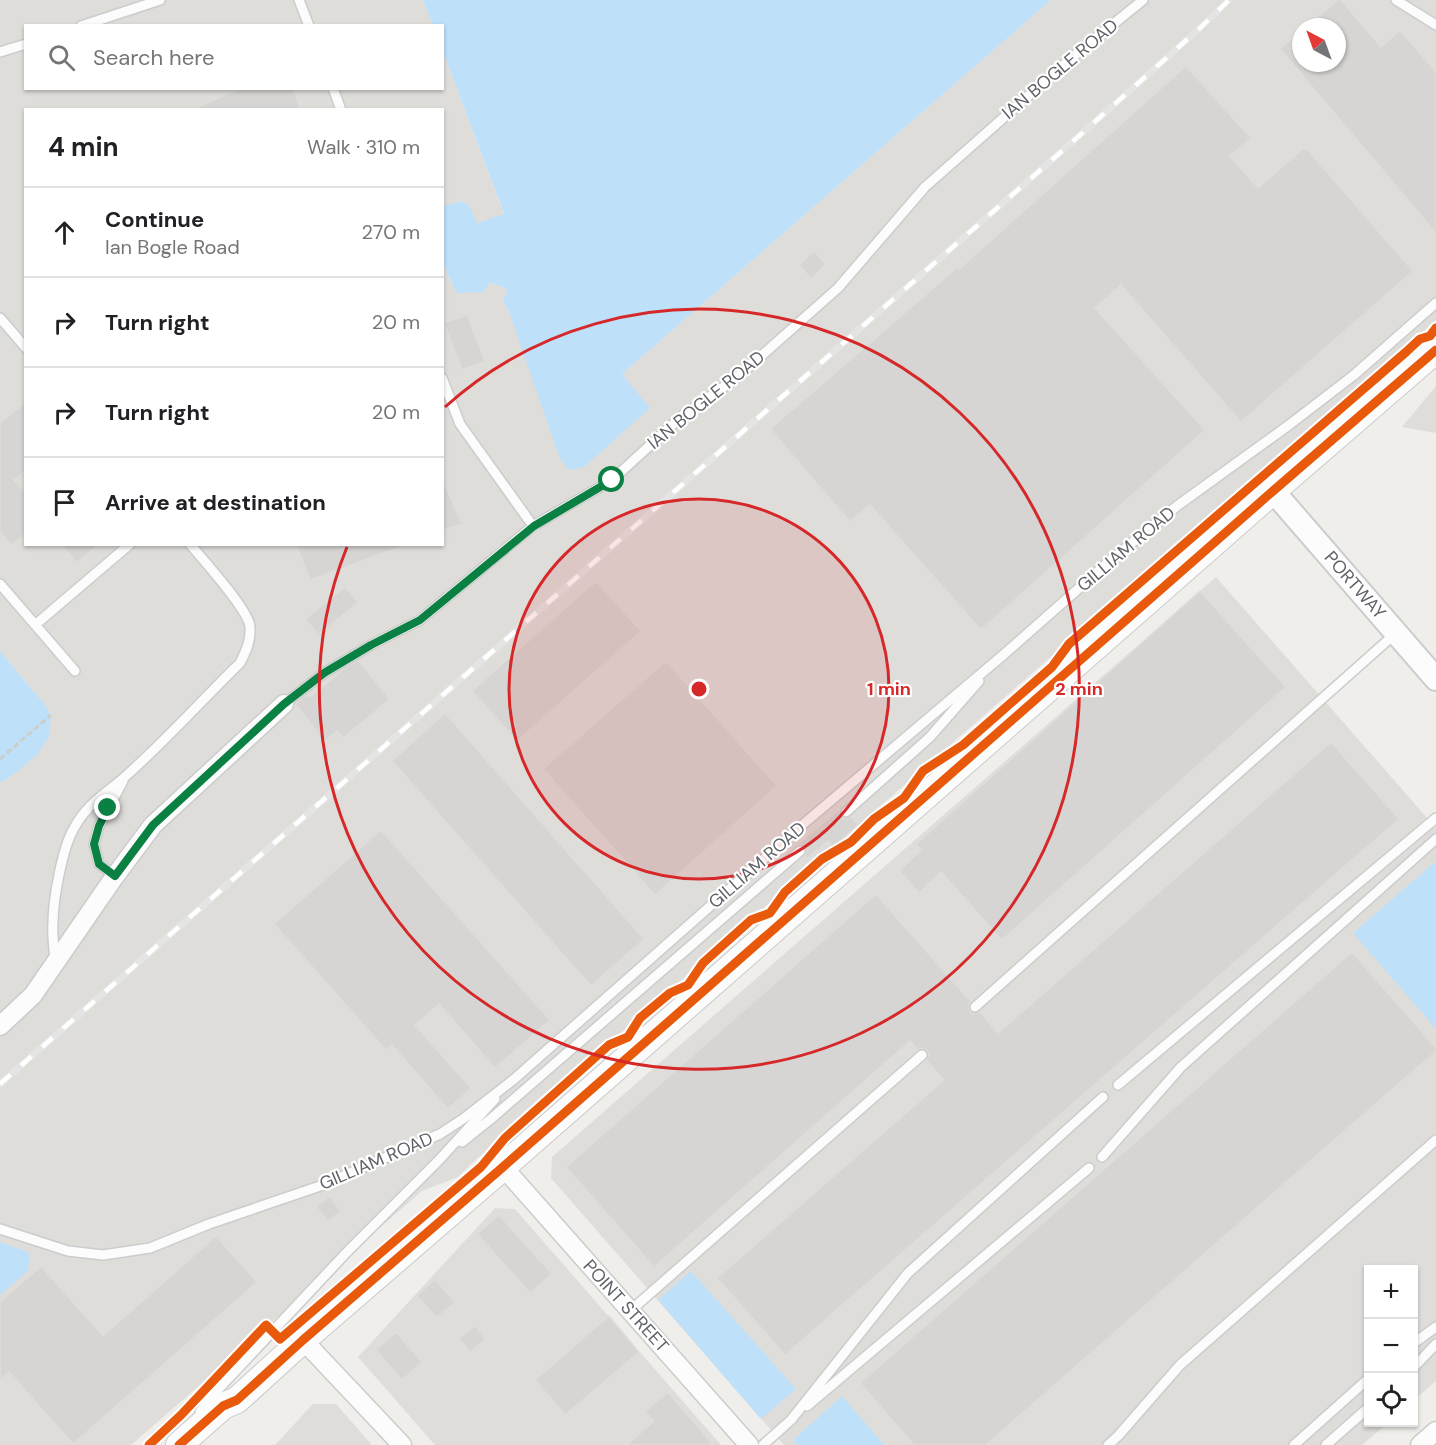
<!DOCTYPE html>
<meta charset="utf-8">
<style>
body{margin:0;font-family:"DM Sans",sans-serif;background:#f6f6f6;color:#202124}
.controls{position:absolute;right:18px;bottom:18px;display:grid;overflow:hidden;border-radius:0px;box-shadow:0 2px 4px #0004}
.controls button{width:54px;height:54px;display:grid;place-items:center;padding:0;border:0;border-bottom:2px solid #e0e0e0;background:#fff;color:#202124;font:30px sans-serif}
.compass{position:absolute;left:1292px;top:18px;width:54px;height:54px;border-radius:50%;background:#fff;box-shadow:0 2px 4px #0004;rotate:319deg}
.stop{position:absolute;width:18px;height:18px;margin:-14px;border:4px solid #0b8043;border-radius:50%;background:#fff}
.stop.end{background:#0b8043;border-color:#fff;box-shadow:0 2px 6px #0008}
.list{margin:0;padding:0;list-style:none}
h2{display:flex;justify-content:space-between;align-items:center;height:78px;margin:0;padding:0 24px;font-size:26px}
h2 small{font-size:20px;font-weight:400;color:#757577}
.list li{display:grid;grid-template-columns:39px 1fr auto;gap:18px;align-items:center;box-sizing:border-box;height:90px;padding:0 24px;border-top:2px solid #e0e0e0}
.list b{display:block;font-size:22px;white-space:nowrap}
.list p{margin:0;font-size:20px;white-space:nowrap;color:#757577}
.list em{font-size:20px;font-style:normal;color:#757577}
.icon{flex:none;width:33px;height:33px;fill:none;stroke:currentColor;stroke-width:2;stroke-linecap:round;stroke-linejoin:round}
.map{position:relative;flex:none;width:1436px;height:1445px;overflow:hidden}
.search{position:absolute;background:#fff;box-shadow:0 2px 4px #0004;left:24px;top:24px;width:420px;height:66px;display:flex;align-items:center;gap:15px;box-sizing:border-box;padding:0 21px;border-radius:0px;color:#757577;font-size:22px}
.panel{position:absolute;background:#fff;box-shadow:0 2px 4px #0004;left:24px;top:108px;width:420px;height:438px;border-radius:0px}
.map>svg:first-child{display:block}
</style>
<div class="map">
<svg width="1436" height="1445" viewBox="0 0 1436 1445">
<rect width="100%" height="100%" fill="#efeeea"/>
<path fill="#dfddda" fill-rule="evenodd" d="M0 0H423L433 25 26 26V88H442L443 52 504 215 476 223 469 205 463 201 443 206 442 110H26V544H442L443 263 456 293 489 282 507 289 503 300 509 312 622 374 1051 0H1436V320L471 1164 458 1177 422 1191 131 1445H0V783L13 775 37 754 49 737 46 706 0 651ZM1301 27H1337V63H1301Z
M1436 386V433L1402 427Z
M1216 577 1436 828V1381L1414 1400V1270H1368V1422L1388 1423 1362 1445H784L551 1178 552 1157Z
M495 1208 515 1209 721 1445H435L358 1357Z
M313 1404H336L372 1445H275Z"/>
<path fill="#bfe0f9" d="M423 0H1051L622 374 650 408 584 467 568 470 559 456 509 312 503 300 507 289 489 282 485 292 456 293 443 263V206L462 201 469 205 477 223 504 214 443 52 442 26 433 25Z
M0 651 46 706 51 715 49 737 37 755 13 775 0 783Z
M1435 862 1436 863V1029L1353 933Z
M0 1242 30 1253 28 1271 0 1295Z
M691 1271 796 1389 761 1419 658 1300Z
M842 1396 884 1445H797L793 1440Z"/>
<path fill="#d6d5d3" stroke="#deddd9" stroke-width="1.5" d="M1338 0H1341L1381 47 1400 30 1436 72V233L1280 49 1301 31V63H1337V27H1306Z
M1186 66 1251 138 1230 156 1258 188 1305 147 1413 271 1241 422 1121 285 1095 308 1205 430 981 630 870 505 850 522 770 429 958 267 959 269Z
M242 88H293L301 110H190Z
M814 251 826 264 811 279 799 265Z
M467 315 485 361 462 370 444 323Z
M26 402V470L14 480 26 493V533L11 545 0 532V423Z
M442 478 462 524 442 531Z
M61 544H99L77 563Z
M296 544H402L403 546 310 580Z
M596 581 641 631 517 741 472 691Z
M345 587 358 602 319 635 305 619Z
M1200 591 1286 687 1002 940 941 872 919 893 899 871 921 850 916 844Z
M358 660 390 699 343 738 337 731 325 741 295 704 307 694 310 697 345 668Z
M666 661 777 786 655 895 543 769Z
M445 713 644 939 591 986 392 761Z
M1331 742 1399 819 785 1355 717 1278 944 1080 926 1060 929 1054 927 1050 921 1048 918 1050 910 1041 654 1267 566 1167 876 894 971 1002 968 1005 970 1011 973 1014 980 1012 998 1033Z
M842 807 839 810 841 816 844 819 851 817 858 825 833 847 828 841 807 858 805 856 806 853 805 847 802 844 797 845Z
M381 830 550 1020 495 1068 439 1004 415 1025 471 1088 448 1109 392 1045 386 1050 274 924Z
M1352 952 1436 1048V1051L986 1445H914L860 1383Z
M329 1196 341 1211 328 1221 316 1207Z
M499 1215 552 1274 530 1293 477 1234Z
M216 1236 257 1282 73 1444 9 1372 0 1380V1302L41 1266 103 1336Z
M435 1279 455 1302 437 1318 417 1296Z
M609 1316 639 1352 565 1415 535 1380Z
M475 1326 486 1339 470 1352 459 1338Z
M396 1332 422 1362 402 1380 376 1350Z
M668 1392 713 1445H627L654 1421 645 1411Z"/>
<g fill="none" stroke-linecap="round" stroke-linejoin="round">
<defs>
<path id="service" d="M299 0 309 26
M1396 0 1436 25
M81 26 160 0
M0 52 26 44
M333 88 341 110
M0 318 26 348
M442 378 460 424 533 526
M0 584 75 671
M35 625 130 544
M284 704 324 673 371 645 420 620 533 526 612 480 682 416 735 379 838 288 925 187 1069 60 1143 0
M846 812 930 737 979 681
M115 876 99 864 94 844 99 826 123 781
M55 960C54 948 52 935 53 923 53 900 62 850 73 830 87 803 106 794 127 775 166 740 202 700 240 663 246 651 251 641 250 627 249 610 203 560 190 544
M975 1007 1396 633
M1118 1085 1436 818
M462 1142 492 1118 800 851
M1102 1157 1181 1067 1436 839
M0 1229 68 1251 103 1255 150 1248 209 1224 323 1185 440 1134 463 1119 513 1080 801 826 1002 656 1112 559 1177 506 1289 425 1354 375 1436 303
M630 1311 922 1055
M1414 1343 1436 1327
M1414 1367 1436 1344
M807 1406 1089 1168
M200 1412 212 1396 347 1252 439 1160 495 1099
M763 1445 791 1420 908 1273 1103 1097
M1108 1445 1118 1436 1180 1365 1436 1140
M1294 1445 1368 1379
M1326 1445 1368 1408"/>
<path id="minor" d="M0 1026 33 995 115 876 153 825 284 704
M503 1167 749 1445
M303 1340 402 1445
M1420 1445 1436 1431"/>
<path id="tertiary" d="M1273 491 1436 679"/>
<path id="secondary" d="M179 1445 223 1406 237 1400 303 1340 503 1167 1273 491 1436 350"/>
</defs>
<use href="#service" stroke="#cbcccc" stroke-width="12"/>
<use href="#minor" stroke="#cbcccc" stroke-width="21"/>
<use href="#tertiary" stroke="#cbcccc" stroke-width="26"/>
<use href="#secondary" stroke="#cacacb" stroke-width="28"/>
<path stroke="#cacfcc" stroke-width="3" stroke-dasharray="6 3" stroke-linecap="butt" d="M0 759 51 715"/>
<use href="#service" stroke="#fdfcfc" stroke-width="9"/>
<use href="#minor" stroke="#fdfcfc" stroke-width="18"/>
<use href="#tertiary" stroke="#fdfcfc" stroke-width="22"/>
<use href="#secondary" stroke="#fdfcfc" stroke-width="26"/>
<defs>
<path id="rail" d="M0 1084 1070 144 1200 28 1229 0"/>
</defs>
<use href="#rail" stroke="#e4e4e4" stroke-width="7"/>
<use href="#rail" stroke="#fff" stroke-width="4.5" stroke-dasharray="14" stroke-linecap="butt"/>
<defs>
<path id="cycleway" d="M149 1445 181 1415 266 1325 280 1339 481 1167 505 1138 609 1045 628 1037 640 1018 670 993 688 985 703 963 751 920 770 913 785 892 822 859 851 842 874 819 904 798 923 771 963 745 1052 667 1069 644 1406 352 1420 339 1430 336 1436 328
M179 1445 223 1406 237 1400 303 1340 503 1167 1273 491 1436 350"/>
</defs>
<use href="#cycleway" stroke="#fff" stroke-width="13"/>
<use href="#cycleway" stroke="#e8590c" stroke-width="9"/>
</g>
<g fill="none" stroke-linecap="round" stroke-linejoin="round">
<path stroke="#0b8043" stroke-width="8" d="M108 808 99 826 94 844 99 864 115 876 153 825 284 704 324 673 371 645 420 620 534 526 612 480"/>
</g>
<circle cx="699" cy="689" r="190" fill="#d62828" fill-opacity=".12"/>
<g fill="none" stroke="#d62828" stroke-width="3">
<circle cx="699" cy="689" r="190"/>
<path d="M445 407A380 380 0 1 1 347 547"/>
</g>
<g text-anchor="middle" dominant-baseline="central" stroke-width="4.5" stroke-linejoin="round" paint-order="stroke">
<g font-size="18" fill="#5f6368" stroke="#fff">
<text transform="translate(1060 69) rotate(-40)">IAN BOGLE ROAD</text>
<text transform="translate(706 400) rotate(-39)">IAN BOGLE ROAD</text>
<text transform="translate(1126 549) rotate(-40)">GILLIAM ROAD</text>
<text transform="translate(1355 585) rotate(49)">PORTWAY</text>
<text transform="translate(757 865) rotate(-41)">GILLIAM ROAD</text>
<text transform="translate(376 1161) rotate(-23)">GILLIAM ROAD</text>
<text transform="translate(626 1306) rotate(48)">POINT STREET</text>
</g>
</g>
<circle cx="699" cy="689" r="9" fill="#d62828" stroke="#fff" stroke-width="3"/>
<g font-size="18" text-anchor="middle" font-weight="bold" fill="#d62828" stroke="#fff" stroke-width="4.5" stroke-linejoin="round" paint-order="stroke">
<text x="889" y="695">1 min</text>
<text x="1079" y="695">2 min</text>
</g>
</svg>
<div class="controls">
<button>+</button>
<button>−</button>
<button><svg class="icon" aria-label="locate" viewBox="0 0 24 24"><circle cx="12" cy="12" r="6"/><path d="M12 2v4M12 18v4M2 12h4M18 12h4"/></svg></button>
</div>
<svg class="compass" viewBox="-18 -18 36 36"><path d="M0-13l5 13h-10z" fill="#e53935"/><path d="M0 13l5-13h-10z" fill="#757577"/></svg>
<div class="stop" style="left:612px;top:480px"></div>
<div class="stop end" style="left:108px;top:808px"></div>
<div class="search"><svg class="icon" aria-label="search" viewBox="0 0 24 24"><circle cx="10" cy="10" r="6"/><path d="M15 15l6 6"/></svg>Search here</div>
<section class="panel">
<h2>4 min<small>Walk · 310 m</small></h2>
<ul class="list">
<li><svg class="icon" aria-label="ahead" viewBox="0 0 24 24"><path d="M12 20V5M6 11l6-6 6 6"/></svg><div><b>Continue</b><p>Ian Bogle Road</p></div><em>270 m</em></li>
<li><svg class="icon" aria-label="right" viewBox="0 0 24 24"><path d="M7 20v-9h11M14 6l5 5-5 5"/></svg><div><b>Turn right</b></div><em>20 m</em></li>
<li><svg class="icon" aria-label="right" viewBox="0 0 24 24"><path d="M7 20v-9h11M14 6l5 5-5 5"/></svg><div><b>Turn right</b></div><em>20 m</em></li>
<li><svg class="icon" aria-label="arrive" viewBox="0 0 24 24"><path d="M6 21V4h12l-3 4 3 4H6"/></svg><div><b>Arrive at destination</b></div></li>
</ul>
</section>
</div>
